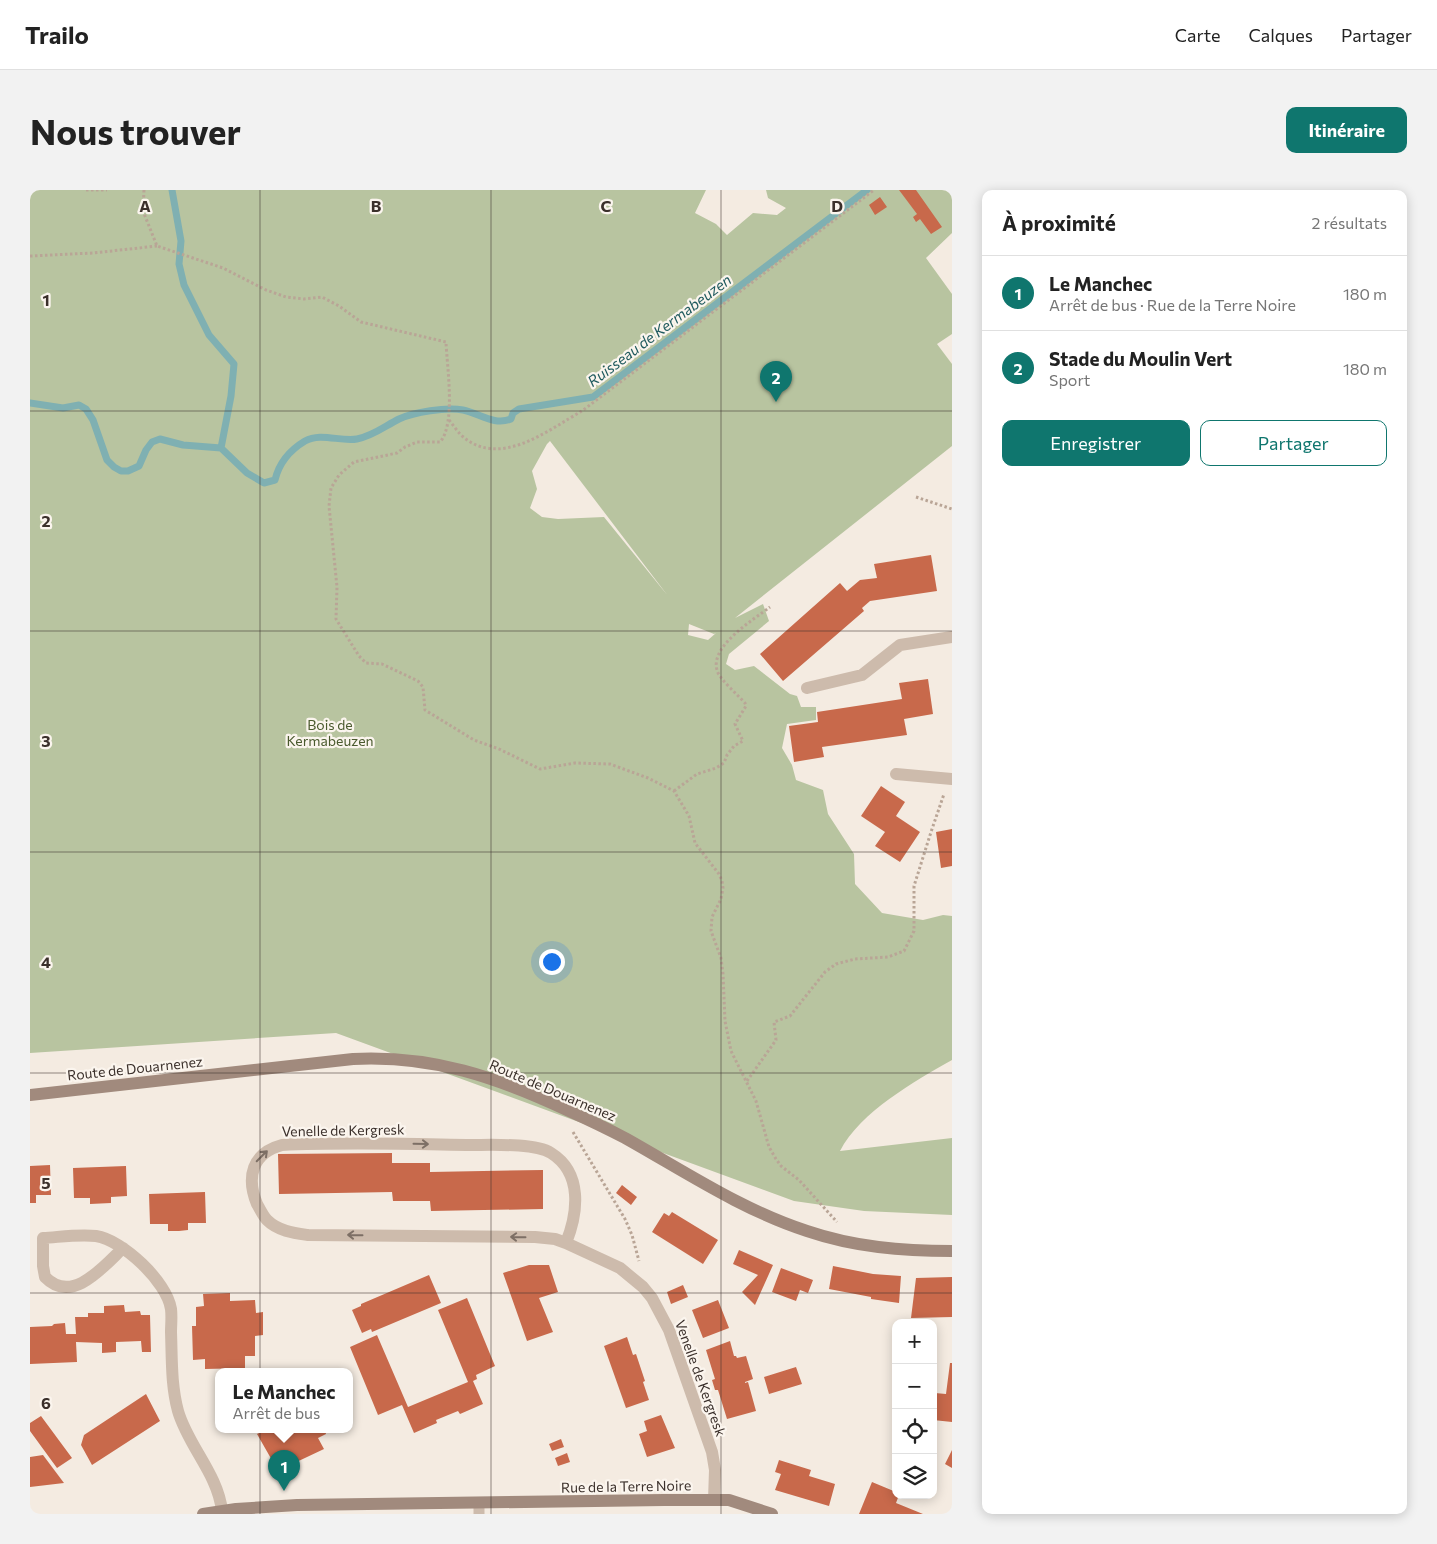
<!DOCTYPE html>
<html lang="fr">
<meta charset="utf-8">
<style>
body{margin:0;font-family:Commissioner,sans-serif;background:#f2f2f2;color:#222}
.controls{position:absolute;right:15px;bottom:15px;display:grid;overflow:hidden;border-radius:10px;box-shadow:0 2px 12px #0003}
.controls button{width:45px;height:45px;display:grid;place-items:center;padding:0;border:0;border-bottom:1px solid #e0e0e0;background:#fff;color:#222;font:25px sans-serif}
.you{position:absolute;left:521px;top:771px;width:18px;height:18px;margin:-12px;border:4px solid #fff;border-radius:50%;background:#1a73e8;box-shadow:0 0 0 8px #1a73e833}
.badge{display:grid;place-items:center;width:32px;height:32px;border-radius:50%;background:#0f766e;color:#fff;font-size:16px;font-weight:700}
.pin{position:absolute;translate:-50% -41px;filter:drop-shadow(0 1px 2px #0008)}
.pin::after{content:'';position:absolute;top:26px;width:18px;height:15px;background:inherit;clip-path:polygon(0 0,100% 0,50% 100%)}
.popup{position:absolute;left:185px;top:1178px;width:138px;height:65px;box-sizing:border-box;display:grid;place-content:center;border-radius:10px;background:#fff;filter:drop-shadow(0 1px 4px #0005);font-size:16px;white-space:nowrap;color:#767676}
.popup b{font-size:19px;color:#222}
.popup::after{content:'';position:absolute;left:50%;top:100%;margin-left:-10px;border:10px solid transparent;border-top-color:#fff}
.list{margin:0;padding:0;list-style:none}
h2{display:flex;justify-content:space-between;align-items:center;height:65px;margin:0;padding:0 20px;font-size:21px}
h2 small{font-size:16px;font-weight:400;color:#767676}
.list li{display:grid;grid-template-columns:32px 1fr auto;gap:15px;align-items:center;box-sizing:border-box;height:75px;padding:0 20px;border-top:1px solid #e0e0e0}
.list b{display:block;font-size:19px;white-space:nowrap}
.list p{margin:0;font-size:16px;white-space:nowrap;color:#767676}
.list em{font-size:16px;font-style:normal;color:#767676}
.actions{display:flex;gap:10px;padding:15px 20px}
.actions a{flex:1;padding:11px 0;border:1px solid #0f766e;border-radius:10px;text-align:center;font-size:18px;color:#0f766e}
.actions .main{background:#0f766e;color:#fff}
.icon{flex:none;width:28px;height:28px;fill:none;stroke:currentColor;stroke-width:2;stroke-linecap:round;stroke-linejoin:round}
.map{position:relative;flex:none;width:922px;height:1324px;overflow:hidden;border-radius:10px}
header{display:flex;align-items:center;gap:30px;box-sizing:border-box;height:70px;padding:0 25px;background:#fff;border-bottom:1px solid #e0e0e0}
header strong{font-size:24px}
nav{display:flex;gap:28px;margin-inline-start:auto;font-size:18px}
.intro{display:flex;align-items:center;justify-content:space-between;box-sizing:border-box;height:120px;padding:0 30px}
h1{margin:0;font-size:35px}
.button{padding:12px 22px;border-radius:10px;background:#0f766e;color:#fff;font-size:18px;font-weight:700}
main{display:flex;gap:30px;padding:0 30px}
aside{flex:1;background:#fff;border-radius:10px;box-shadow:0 2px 12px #0003}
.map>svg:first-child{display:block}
</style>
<header>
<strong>Trailo</strong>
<nav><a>Carte</a><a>Calques</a><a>Partager</a></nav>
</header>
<div class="intro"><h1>Nous trouver</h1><a class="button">Itinéraire</a></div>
<main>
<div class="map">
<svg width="922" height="1324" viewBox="0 0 922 1324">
<rect width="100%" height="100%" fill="#f4ebe1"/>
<path fill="#b8c4a0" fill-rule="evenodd" d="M0 0H676L665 23 686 34 697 45 723 23 747 25 756 18 738 8 736 0H922V43L896 68 922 104V144L907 154 922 174V256L705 428 733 414 739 431 699 464 696 474 705 480 724 476 760 504 767 506 771 517H786V530L757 534 752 558 762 575 766 590 793 600 798 624 824 664 825 694 852 723 893 730 913 725 922 726V870C885 891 830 922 810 961L922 948V1025L834 1021 764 1011 306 843 0 863ZM520 251 638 406 574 327 528 329 512 327 500 318 507 299 502 281 517 254ZM659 434 684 444 686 443 678 450 658 445Z"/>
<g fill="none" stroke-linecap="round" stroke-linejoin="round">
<path stroke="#7fb0b2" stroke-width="7" d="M142 0 151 51 149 74 154 95 179 145 204 174 201 206 191 258
M0 213 33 218 49 215 56 219 63 230 77 270 84 277 91 281H98L109 276 116 260 122 252 130 249 153 255 191 258 217 283 234 293 245 290C249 273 260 260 275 251 291 242 310 252 327 249 343 246 355 236 369 229 384 222 416 217 433 220 449 223 464 236 481 229L483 223 489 219 563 207 837 0"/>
</g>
<path fill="#c8694b" d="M869 0H886L912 37 901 44 890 29 886 32 883 27 887 24Z
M850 7 857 17 845 25 839 15Z
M901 365 907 401 840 411 832 418 834 421 753 491 730 464 810 393 817 401 830 390 847 388 844 374Z
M898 489 903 524 874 529 877 545 792 557 794 567 764 572 759 536 788 532 787 522 872 509 869 493Z
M851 596 875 612 866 626 890 642 870 672 845 656 855 642 831 626Z
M922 639V676L911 678 906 642Z
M362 963V973H400V982L513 980V1019L401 1021 400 1011H363L362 1002 249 1004 248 964Z
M20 975 21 1005H6V1013H0V976Z
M96 976 97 1006 81 1007V1013L60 1014V1008H44L43 978Z
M592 995 607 1007 601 1015 586 1003Z
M175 1002 176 1033H158V1040L149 1041H138V1034H120L119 1004Z
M642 1022 688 1050 673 1074 622 1042 634 1023 639 1026Z
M709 1060 743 1075 725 1115 712 1102 728 1085 703 1074Z
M499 1075H519L528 1102 509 1108 523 1142 497 1151 473 1083Z
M803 1076 843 1084 871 1086 869 1113 841 1109V1107L799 1099Z
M751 1078 783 1090 778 1103 770 1100 766 1111 742 1102Z
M399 1085 411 1113 342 1142 341 1139 332 1143 322 1120 331 1116V1114Z
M922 1087V1127L881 1128 886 1088Z
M653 1095 658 1107 641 1114 637 1102Z
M200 1103V1111L225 1110 226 1123 233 1122V1145L225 1146V1166H215V1178L175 1179V1169L163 1170 162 1136H166V1117L174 1116 173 1104Z
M437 1108 465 1176 446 1185 447 1189 443 1191 453 1214 430 1224 428 1221 406 1230 407 1233 384 1243 372 1215 348 1225 320 1157 347 1145 378 1217 438 1192 408 1120Z
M688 1110 699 1138 673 1148 662 1120Z
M94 1115 95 1122 110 1121 111 1125H120L121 1162H112L111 1151 86 1152V1162L72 1163V1153L46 1152 47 1172 0 1174V1137L22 1136 24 1134 35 1133 36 1144H46L45 1127H58V1123H74V1116Z
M597 1147 603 1165 606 1164 615 1191 613 1192 619 1210 596 1218 574 1156Z
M700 1151 704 1166H706L707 1168 716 1166 723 1189 715 1192V1193L718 1192 726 1221 697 1229 688 1200H685L682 1190 685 1189 676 1160Z
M920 1173H922V1232L903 1230 905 1203 916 1204Z
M766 1177 772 1194 739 1204 734 1187Z
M116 1204 130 1231 62 1275 51 1255 54 1245Z
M631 1225 645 1258 617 1267 609 1244 617 1241 614 1231Z
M11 1226 42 1268 27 1278 0 1241V1233Z
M230 1240H295L296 1244 288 1248 294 1259 258 1276 253 1267 243 1272 227 1244 231 1242Z
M531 1249 534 1257 522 1261 519 1254Z
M922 1260V1278L915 1274Z
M537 1263 540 1272 528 1276 525 1268Z
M13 1265 34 1293 0 1297V1267Z
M749 1270 781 1280 779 1286 805 1294 799 1316 745 1300 751 1284 745 1282Z
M842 1292 866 1302V1305H869L866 1313 893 1324H829Z"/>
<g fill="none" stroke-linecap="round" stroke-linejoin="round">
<path stroke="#b9a596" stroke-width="3" stroke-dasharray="2.5 2.5" stroke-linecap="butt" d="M56 0H77
M114 0 113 21 127 56 193 78 236 100 256 107 274 109 292 107 309 116 331 132 416 152C417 177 426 234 410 252H387L375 257 367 263 324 272 309 285 301 298 299 316 307 397 306 429 329 466 336 473 352 474 388 491 393 497 395 520 444 550 469 559 510 579 545 573 580 574 618 588 644 601 659 626 665 653 689 684 692 691 693 698 691 709 682 727 681 741 691 768 693 784 695 831 701 861 726 911 739 957 746 969 751 976 769 990 807 1032
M0 66 63 63 127 56
M419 230C423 235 427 241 431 245 469 280 518 240 552 221L844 0
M886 307 922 319
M644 601 667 584 686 578 694 573 697 565 704 556 713 551 705 534 716 516 715 513C708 505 689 489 687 480 680 456 723 430 740 417
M717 891 746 850 744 832 760 826 795 782 806 774 825 769 858 767 874 761 884 741V696L901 642 914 604
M543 942 595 1029 602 1045 609 1071"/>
<path stroke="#cdbbac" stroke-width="11" d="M449 1313V1324"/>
<path stroke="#cdbbac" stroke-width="12" d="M777 498 832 485 870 455 922 447
M866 584 922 589
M536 1053C548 1023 553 983 521 963 505 953 462 955 442 955 379 954 315 952 252 955 222 963 216 987 227 1014 230 1019 233 1026 237 1030 248 1041 264 1043 278 1045L505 1047 525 1049 536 1053 590 1078 613 1097 622 1108 639 1140 682 1262 685 1280 684 1310
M93 1058C73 1077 42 1115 15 1087L13 1076V1048C30 1047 49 1044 66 1046 93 1050 137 1092 141 1119 142 1127 141 1135 141 1142 142 1169 141 1195 148 1221 158 1256 188 1284 192 1321"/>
<path stroke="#a18a7d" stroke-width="12" d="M0 905 323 869C403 865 466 887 537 920 557 929 576 938 595 948 654 981 712 1020 777 1041 824 1057 872 1061 922 1061
M173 1324 206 1319 267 1315 634 1310H699L742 1324"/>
</g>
<defs><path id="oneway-shaft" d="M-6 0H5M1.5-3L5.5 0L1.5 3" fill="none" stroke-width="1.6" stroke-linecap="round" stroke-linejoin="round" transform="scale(1.25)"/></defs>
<g stroke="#7d6f65">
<use href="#oneway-shaft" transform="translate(391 954) rotate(1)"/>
<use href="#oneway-shaft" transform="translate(232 966) rotate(-45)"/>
<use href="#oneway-shaft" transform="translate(325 1045) rotate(-179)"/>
<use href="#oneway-shaft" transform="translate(488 1047) rotate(-179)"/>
</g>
<path fill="none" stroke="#3b302b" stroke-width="1" stroke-opacity="0.55" d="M230 0V1324M461 0V1324M691 0V1324M0 221H922M0 441H922M0 662H922M0 883H922M0 1103H922"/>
<g text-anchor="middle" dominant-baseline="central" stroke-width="4.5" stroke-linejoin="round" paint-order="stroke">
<g font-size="14" fill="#4a5a2e" stroke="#fbf5ee">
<text x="300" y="534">Bois de<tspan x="300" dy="16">Kermabeuzen</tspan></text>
</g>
<g font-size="14" fill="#3b302b" stroke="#fbf5ee">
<text transform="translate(105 878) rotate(-6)">Route de Douarnenez</text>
<text transform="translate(523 900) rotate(23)">Route de Douarnenez</text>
<text transform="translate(313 940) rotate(-1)">Venelle de Kergresk</text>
<text transform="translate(671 1188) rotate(70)">Venelle de Kergresk</text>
<text transform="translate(596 1296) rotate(-1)">Rue de la Terre Noire</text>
</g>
<g font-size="15" font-style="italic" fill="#1f5a5e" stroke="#fbf5ee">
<text transform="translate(629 140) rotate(-37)">Ruisseau de Kermabeuzen</text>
</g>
</g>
<g font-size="16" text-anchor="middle" font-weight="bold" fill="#3b302b" stroke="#fbf5ee" stroke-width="4.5" stroke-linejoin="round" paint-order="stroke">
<text x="115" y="22">A</text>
<text x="346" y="22">B</text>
<text x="576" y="22">C</text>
<text x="807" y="22">D</text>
<text x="16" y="116">1</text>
<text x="16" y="337">2</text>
<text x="16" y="557">3</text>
<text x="16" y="778">4</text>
<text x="16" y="999">5</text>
<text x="16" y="1219">6</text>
</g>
</svg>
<div class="controls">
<button>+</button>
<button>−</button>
<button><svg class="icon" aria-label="locate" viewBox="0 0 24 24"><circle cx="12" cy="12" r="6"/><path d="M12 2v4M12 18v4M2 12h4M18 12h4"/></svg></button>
<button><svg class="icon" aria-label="layers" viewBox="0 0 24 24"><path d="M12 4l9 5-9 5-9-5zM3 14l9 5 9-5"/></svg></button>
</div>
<div class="you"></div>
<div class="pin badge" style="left:254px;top:1301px">1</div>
<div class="popup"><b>Le Manchec</b>Arrêt de bus</div>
<div class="pin badge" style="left:746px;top:212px">2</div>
</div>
<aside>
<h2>À proximité<small>2 résultats</small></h2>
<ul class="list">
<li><span class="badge">1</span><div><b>Le Manchec</b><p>Arrêt de bus · Rue de la Terre Noire</p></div><em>180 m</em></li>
<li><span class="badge">2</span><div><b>Stade du Moulin Vert</b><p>Sport</p></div><em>180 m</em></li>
</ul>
<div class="actions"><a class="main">Enregistrer</a><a>Partager</a></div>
</aside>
</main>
